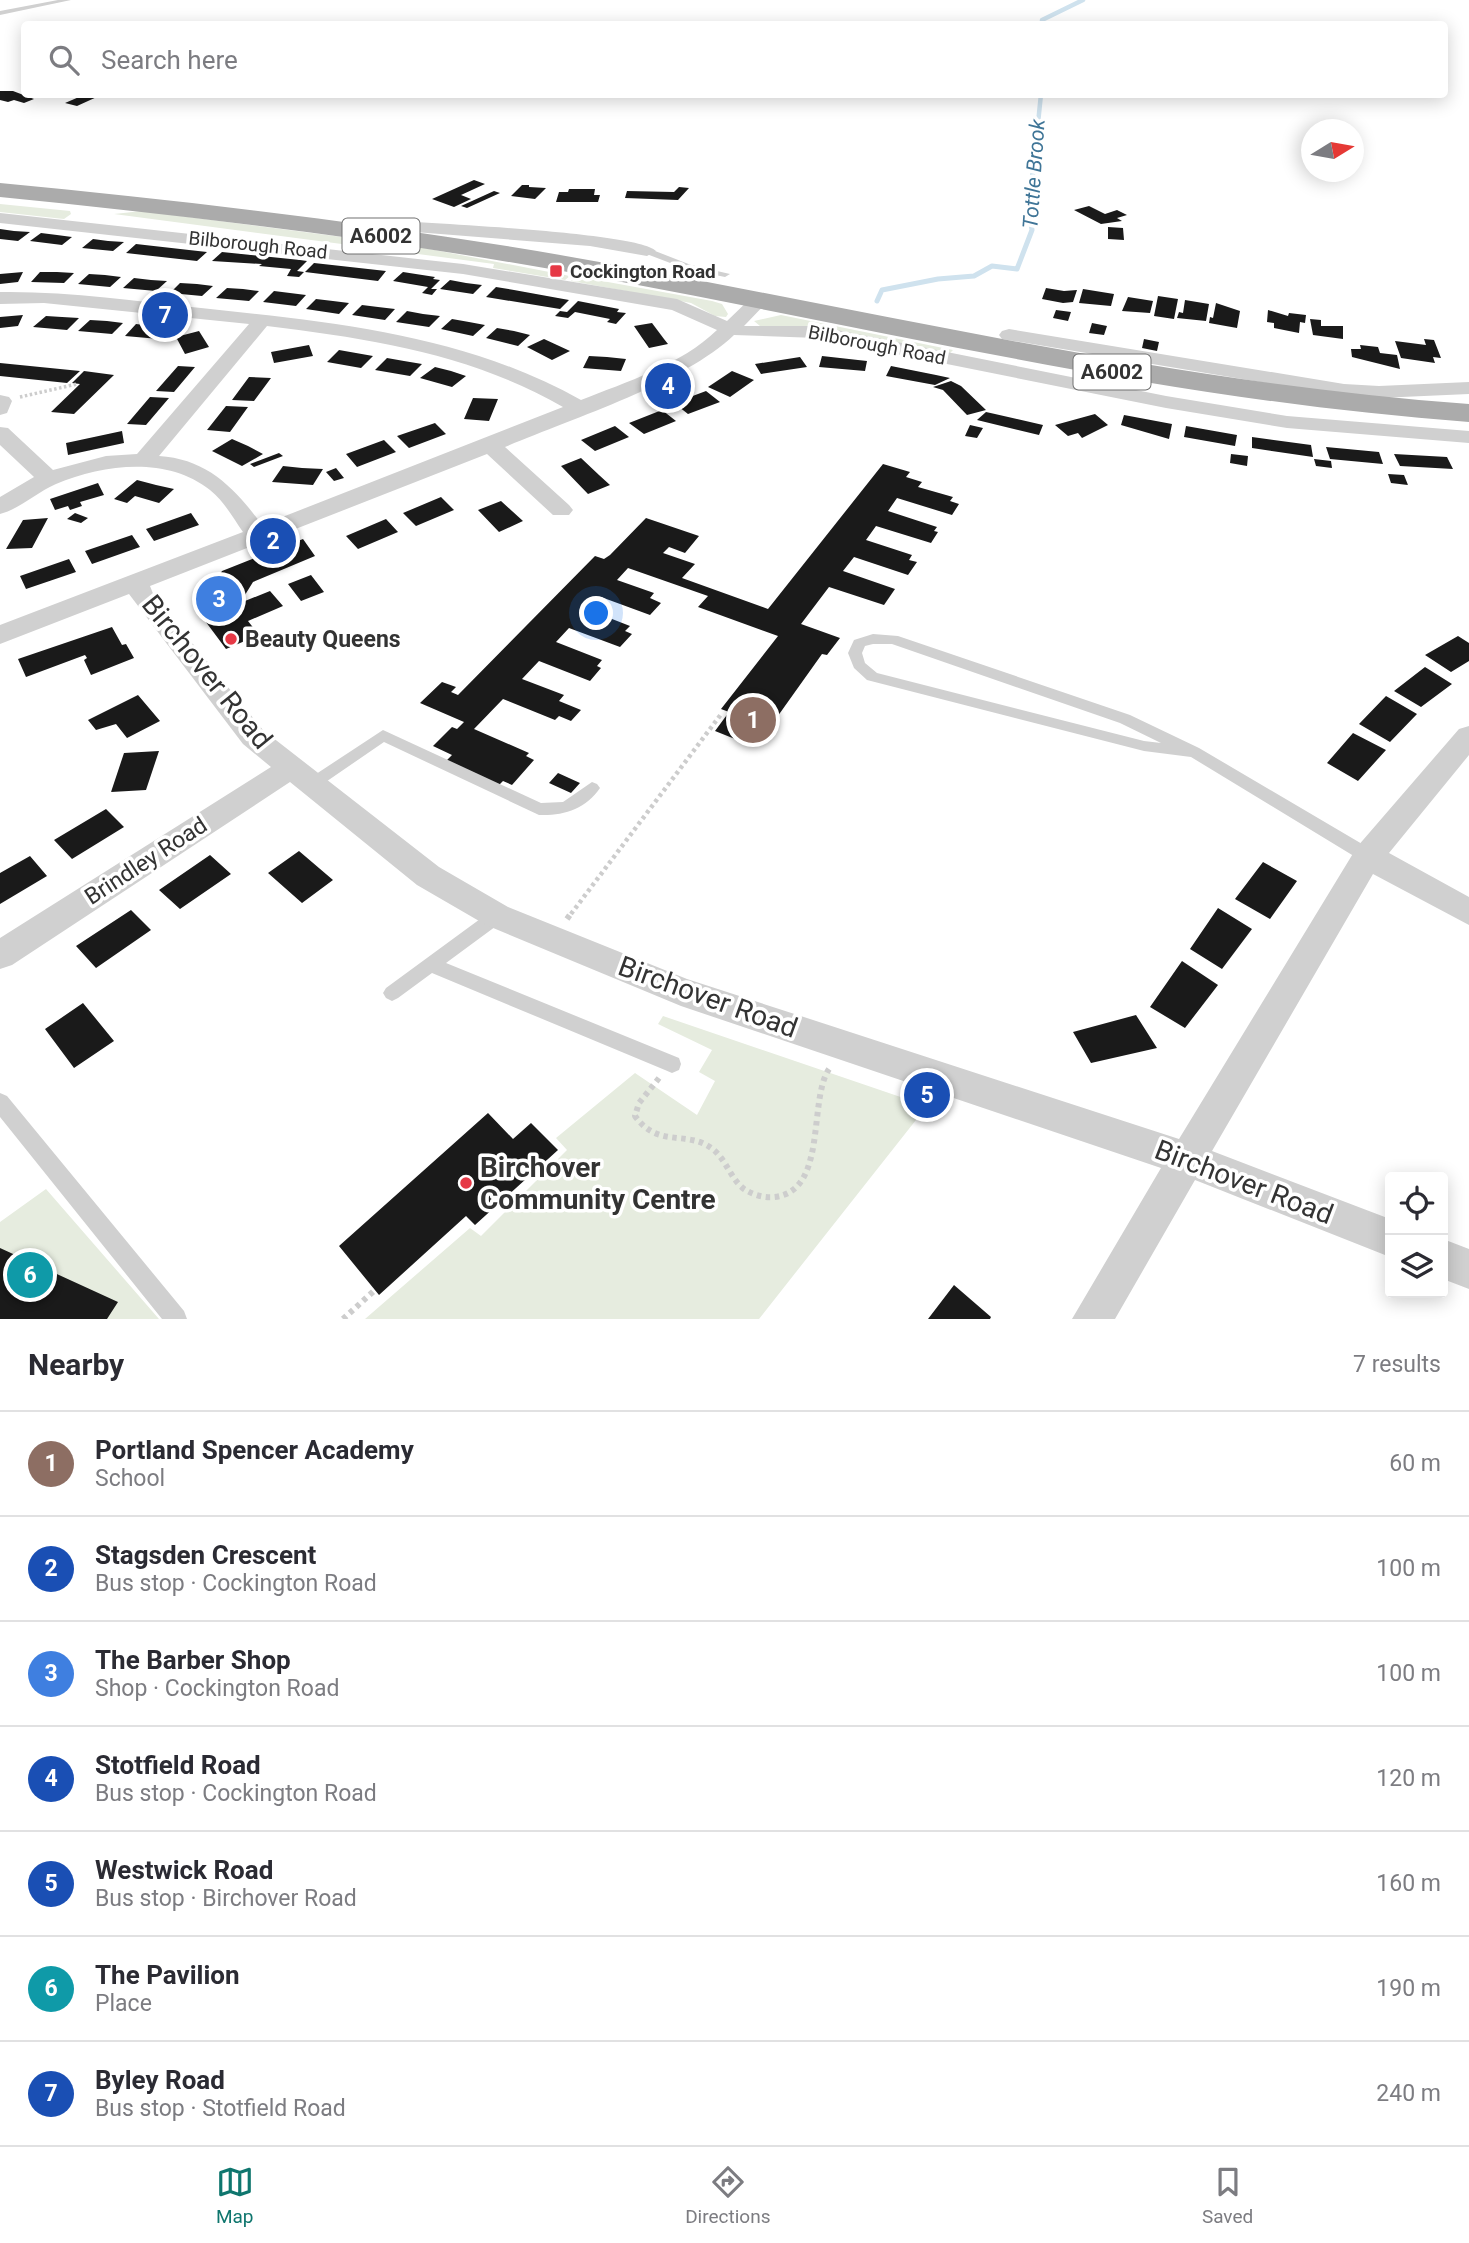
<!DOCTYPE html>
<meta charset="utf-8">
<style>
body{margin:0;font-family:Roboto,sans-serif;background:#f7f7f7;color:#2b2b33}
.controls{position:absolute;right:21px;bottom:21px;display:grid;overflow:hidden;border-radius:7px;box-shadow:0 4px 18px #0003}
.controls button{width:63px;height:63px;display:grid;place-items:center;padding:0;border:0;border-bottom:2px solid #e1e1e2;background:#fff;color:#2b2b33;font:35px sans-serif}
.compass{position:absolute;left:1301px;top:119px;width:63px;height:63px;border-radius:50%;background:#fff;box-shadow:0 4px 18px #0003;rotate:79deg}
.you{position:absolute;left:597px;top:614px;width:24px;height:24px;margin:-18px;border:5px solid #fff;border-radius:50%;background:#1a73e8;box-shadow:0 0 0 10px #1a73e833}
.badge{display:grid;place-items:center;width:46px;height:46px;border-radius:50%;background:#0f766e;color:#fff;font-size:23px;font-weight:700}
.pin{position:absolute;translate:-50% -50%;border:4px solid #fff;box-shadow:0 2px 7px #0006}
.list{margin:0;padding:0;list-style:none}
h2{display:flex;justify-content:space-between;align-items:center;height:91px;margin:0;padding:0 28px;font-size:30px}
h2 small{font-size:23px;font-weight:400;color:#7c7c81}
.list li{display:grid;grid-template-columns:46px 1fr auto;gap:21px;align-items:center;box-sizing:border-box;height:105px;padding:0 28px;border-top:2px solid #e1e1e2}
.list b{display:block;font-size:26px;white-space:nowrap}
.list p{margin:0;font-size:23px;white-space:nowrap;color:#7c7c81}
.list em{font-size:23px;font-style:normal;color:#7c7c81}
.icon{flex:none;width:38px;height:38px;fill:none;stroke:currentColor;stroke-width:2;stroke-linecap:round;stroke-linejoin:round}
.map{position:relative;flex:none;width:1469px;height:1319px;overflow:hidden}
.search{position:absolute;background:#fff;box-shadow:0 4px 18px #0003;left:21px;right:21px;top:21px;height:77px;display:flex;align-items:center;gap:18px;box-sizing:border-box;padding:0 24px;border-radius:7px;color:#7c7c81;font-size:26px}
.sheet{height:826px;background:#fff}
nav{display:flex;justify-content:space-around;align-items:center;box-sizing:border-box;height:98px;border-top:2px solid #e1e1e2;background:#fff;font-size:19px;color:#7c7c81}
nav a{display:grid;justify-items:center;gap:4px}
nav .on{color:#0f766e}
.map>svg:first-child{display:block}
</style>
<div class="map">
<svg width="1469" height="1319" viewBox="0 0 1469 1319">
<rect width="100%" height="100%" fill="#fff"/>
<path fill="#e6ecdf" d="M0 204 70 211 71 214 64 219 0 212Z
M142 211 419 247 570 276 565 280 493 268 494 264 114 214Z
M575 276 712 301 722 304 728 314 726 317 715 316 691 303 571 281Z
M781 315 953 350 950 353 818 328 760 326 754 321Z
M663 1016 927 1106 759 1319H365L470 1228 481 1236 567 1150 556 1138 635 1073 697 1115 715 1081 699 1072 712 1050 658 1024Z
M46 1189 159 1319H0V1222Z"/>
<g fill="none" stroke-linecap="round" stroke-linejoin="round">
<path stroke="#cfe2ee" stroke-width="4.5" d="M1042 24V20L1083 0
M1035 153 1041 94"/>
<path stroke="#cfe2ee" stroke-width="5" d="M877 301 882 290 938 279 974 276 992 266 1017 269 1032 230 1029 211 1035 151"/>
</g>
<path fill="#1a1a1a" d="M0 91H13L34 99 24 103 14 100 8 102 0 100Z
M86 94 99 96 77 106 65 103Z
M474 180 485 184 461 195 471 199 454 207 432 199Z
M522 185H529V187L546 188 535 199 511 196Z
M679 187 689 188 678 200 625 198 627 191 674 192Z
M569 189H595L594 195H600L598 202H556L559 192H568Z
M494 191 500 193 467 208 461 206Z
M1089 206 1105 214 1117 210 1127 215 1117 218 1122 221 1101 224 1074 210Z
M1108 227 1123 228 1124 240 1108 239Z
M0 229 14 231 30 232 18 241 0 239Z
M41 233 57 235 72 237 62 245 30 241Z
M93 239 108 241 124 242 113 251 82 248Z
M136 244 189 250 207 252 197 261 126 253Z
M222 252 300 260 307 261 297 271 304 272 299 277 287 276 291 269 259 266 262 264 212 261Z
M314 263 386 271 378 281 305 272Z
M23 272 18 282 0 284V274Z
M40 272H57L74 273 64 283 31 282Z
M403 272 435 277 433 279 440 280 431 289H437L432 295 422 293 428 287 393 281Z
M89 274 105 275 121 277 110 287 78 284Z
M134 278 151 280 167 281 156 291 123 288Z
M450 280 466 283 482 285 473 294 440 289Z
M180 283 197 284 213 286 202 296 170 293Z
M496 287 514 290 569 300 560 309 486 297Z
M227 288 243 289 259 291 249 301 216 298Z
M1046 288 1064 291 1077 290 1073 302 1063 303 1042 299Z
M1083 289 1114 294 1111 306 1079 303Z
M274 291 306 295 296 306 263 302Z
M1158 296 1178 299 1174 319 1154 316Z
M1128 297 1153 301 1150 313 1122 311Z
M316 299 333 301 349 303 339 314 306 309Z
M1185 300 1209 304 1206 321 1177 318 1179 312 1183 313Z
M578 301 619 309 617 312 626 313 616 324 607 322 610 319 575 312 568 318 555 316 560 311 567 312Z
M1216 303 1240 311 1237 328 1209 323 1210 317 1213 318Z
M362 305 378 307 395 309 385 320 352 315Z
M1056 310 1071 312 1068 321 1053 318Z
M1268 310 1288 316 1289 313 1306 315 1305 323 1300 322 1299 333 1274 328V323L1267 322Z
M407 311 423 314 440 316 429 327 396 322Z
M23 315 18 326 0 328V317Z
M46 316 62 317 79 318 67 330 33 327Z
M452 319 469 322 485 325 473 336 441 329Z
M1310 319 1321 320V326H1343V339L1313 335Z
M90 320 107 321 123 323 112 334 78 331Z
M652 323 664 339 668 344 649 348 634 326Z
M1092 323 1107 326 1104 335 1089 333Z
M136 324 153 326 170 327 159 339 125 336Z
M497 328 514 331 530 335 518 346 486 338Z
M199 331 209 347 185 354 176 337Z
M544 339 570 351 552 360 527 347Z
M1144 339 1159 342 1157 351 1142 348Z
M1424 339 1434 340 1441 358 1433 357 1435 363 1401 358 1395 341 1426 345Z
M309 345 313 356 274 363 271 352Z
M1360 345 1378 347 1380 353 1397 355 1400 369 1352 357 1351 349H1361Z
M339 350 373 356 361 368 327 362Z
M589 356 607 357 626 359 621 371 583 368Z
M822 356 867 361 865 371 819 367Z
M800 357 807 367 761 374 755 364Z
M387 358 404 361 422 364 410 376 375 370Z
M0 363 80 371 67 383 0 376Z
M178 366 195 367 174 392 156 391Z
M891 366 936 375 950 378 935 385 886 376Z
M435 367 451 371 466 376 452 387 420 378Z
M84 371 114 375 74 414 51 412 80 384 72 383Z
M732 371 754 380 730 397 708 387Z
M249 377 271 378 254 401 232 400Z
M951 381 961 386 986 410 967 415 943 390 933 387Z
M706 391 720 402 688 414 674 403Z
M150 397 169 398 146 425 127 424Z
M473 398 498 399 489 421 464 419Z
M226 406 248 407 230 432 207 430Z
M662 410 676 421 644 434 629 423Z
M986 412 995 414 1043 425 1039 435 977 420Z
M1095 414 1108 425 1082 438 1078 433 1068 436 1055 425Z
M1124 415 1172 424 1169 439 1121 425Z
M435 423 446 434 409 448 397 436Z
M970 425 983 428 977 438 965 436Z
M615 426 629 437 595 451 581 440Z
M1186 426 1237 435 1235 446 1184 437Z
M122 431 124 443 68 455 66 443Z
M1252 437 1311 445 1313 457 1252 448Z
M232 439 248 446 263 454 242 466 212 451Z
M384 440 396 452 357 467 346 454Z
M1326 447 1379 452 1383 464 1330 459Z
M279 453 283 456 254 467 250 464Z
M1231 454 1248 456 1247 466 1230 463Z
M1394 454 1447 457 1453 469 1400 466Z
M581 458 599 475 610 485 588 494 561 466Z
M1314 459 1331 461 1332 468 1316 466Z
M883 464 910 472 906 477 922 482 918 487 953 497 950 501 959 504 952 515 897 498 888 511 937 527 934 531 938 532 931 543 876 526 866 540 912 555 909 560 917 562 908 575 854 557 843 571 895 589 884 605 829 587 801 624 840 638 827 655 822 654 775 720 769 718 750 745 715 731 729 712 721 709 778 636 698 607 708 596 628 568 617 580 654 593 650 598 661 603 650 615 601 597 589 610 630 626 625 631 632 634 620 647 569 628 556 642 602 660 597 666 601 668 590 681 539 661 522 679 564 695 559 701 581 710 571 721 559 716 555 720 503 699 474 729 529 753 526 756 534 760 512 785 503 781 499 785 445 762 452 755 433 746 452 727 457 729 464 722 420 703 442 682 456 687 451 692 458 695 595 556 604 559 610 555 646 518 699 536 685 553 669 547 663 553 695 564 682 578 768 609Z
M283 466 302 468 323 469 313 485 272 482Z
M336 468 344 478 334 481 326 472Z
M1388 474 1404 475 1408 485 1391 483Z
M137 480 156 485 174 489 159 503 135 496 127 503 114 499Z
M98 483 104 495 80 502 82 506 70 510 68 506 55 510 50 499Z
M441 497 454 510 416 526 403 513Z
M501 501 523 521 499 532 478 510Z
M75 513 88 518 81 523 67 519Z
M191 513 199 525 154 541 146 529Z
M48 518 32 548 6 549 23 520Z
M386 519 398 532 358 549 346 536Z
M132 535 140 547 92 564 85 551Z
M303 539 315 556 253 582 240 603 270 591 283 606 248 621 259 635 226 649 197 610 222 571Z
M69 559 76 572 26 589 20 576Z
M311 575 324 592 301 601 288 584Z
M112 627 122 645 126 644 134 658 91 675 84 660 87 658 85 655 26 677 18 659Z
M1458 636 1469 643V661L1451 672 1425 655Z
M1425 667 1452 684 1421 707 1394 691Z
M138 695 160 721 127 738 116 724 96 730 88 720Z
M1386 696 1417 714 1390 742 1359 724Z
M1353 733 1386 750 1358 781 1327 763Z
M159 751 146 790 111 792 124 753Z
M558 773 580 783 571 793 549 783Z
M106 809 124 827 72 859 54 840Z
M299 851 333 880 302 903 268 873Z
M210 855 231 874 180 909 159 890Z
M30 856 47 876 0 904V873Z
M1263 862 1297 881 1270 919 1235 899Z
M1218 908 1252 929 1222 969 1190 949Z
M131 910 151 930 96 968 76 946Z
M1182 961 1218 985 1185 1028 1150 1007Z
M83 1003 114 1041 74 1068 45 1029Z
M1136 1015 1157 1048 1091 1063 1073 1032Z
M488 1113 513 1139 531 1123 558 1150 475 1225 466 1216 379 1295 339 1246Z
M0 1248 118 1302 107 1319H0Z
M954 1285 991 1317 990 1319H928Z"/>
<g fill="none" stroke-linecap="round" stroke-linejoin="round">
<path stroke="#cdcdcd" stroke-width="3.5" stroke-dasharray="2.5 2.5" stroke-linecap="butt" d="M20 397 77 384"/>
<path stroke="#cdcdcd" stroke-width="4.5" stroke-dasharray="3.5 3.5" stroke-linecap="butt" d="M571 914 722 713"/>
<path stroke="#cdcdcd" stroke-width="6" stroke-dasharray="4.5 4.5" stroke-linecap="butt" d="M567 919 572 912
M659 1078 639 1103 635 1116C659 1150 689 1128 715 1151 727 1162 731 1179 744 1189 753 1195 764 1198 774 1197 828 1192 808 1100 829 1069
M343 1319 375 1290"/>
<path fill="#d0d0d0" fill-rule="evenodd" d="M58 0H71L0 15V11Z
M644 249H650L691 265 730 274 725 277 686 269 644 253Z
M873 634 898 636 1130 715 1199 748 1374 851 1376 856 1374 861 1368 862 1362 861 1191 757 1144 751 867 680 854 668 848 653 854 640ZM873 644H892L1120 723 1161 743 1144 741 877 673 865 663 862 653 865 646Z
M383 730 541 803 563 802 592 782 597 784 600 788C586 809 563 816 539 815L384 742 317 788H307L304 784 307 780Z
M497 909 503 911 505 916 503 921 446 963 679 1058 681 1064 679 1070 672 1073 665 1070 432 973 398 998 392 1001 386 998 383 993 386 988 491 911Z
M0 1093 7 1096 184 1311 187 1319H162L0 1117Z"/>
<path fill="#d0d0d0" fill-rule="evenodd" d="M0 213 463 264 677 299 727 321 753 296 760 294 769 300 744 326H817L1166 396 1287 416 1469 431V443L1287 428 1166 408 817 338 734 335C684 383 571 419 505 447L569 505 573 510 569 515H553L487 454 150 586 154 596 263 730 439 867 508 907 687 979 1179 1139 1357 847 1459 729 1469 726V755L1389 853 1469 897V925L1373 874 1212 1151 1390 1219V1257L1195 1180 1115 1319H1072L1161 1168 681 1006 486 925 417 885 290 782 12 965 0 969V938L271 767 243 744 129 594 0 644V625L243 532C233 518 224 501 210 490 167 456 104 464 56 484 37 492 20 509 0 514V497L34 477 0 445V427L8 428 53 470 106 456 137 454 249 324 44 303 0 304V292C67 291 134 301 201 308 333 322 463 334 581 400 626 382 681 365 717 330L672 310 463 274 0 223ZM267 326C372 339 471 354 563 407L262 525C235 488 207 459 159 456Z
M383 220C421 223 639 232 656 251L647 256 590 246 377 229 375 225 377 221Z
M1009 329 1344 384 1379 386 1469 382V394L1379 398 1344 396 1002 339 999 335 1002 331Z
M0 395 9 397 12 401 7 413 0 415Z
M1443 1239 1469 1249V1289L1443 1279Z"/>
<path fill="#ababab" fill-rule="evenodd" d="M0 183C208 203 416 228 622 266 905 318 1181 383 1469 404V422C1180 401 905 335 622 282 416 243 208 218 0 197Z"/>
</g>
<g fill="#e63946" stroke="#fff" stroke-width="2.5">
<rect x="549" y="264" width="14" height="14" rx="3.5"/>
<circle cx="231" cy="639" r="7"/>
<circle cx="466" cy="1183" r="7"/>
</g>
<g text-anchor="middle" dominant-baseline="central" stroke-width="7" stroke-linejoin="round" paint-order="stroke">
<g font-size="19" fill="#333" stroke="#fff">
<text transform="translate(258 245) rotate(6)">Bilborough Road</text>
<text transform="translate(877 345) rotate(11)">Bilborough Road</text>
</g>
<g font-size="19" font-weight="bold" fill="#333" stroke="#fff" text-anchor="start">
<text x="570" y="271">Cockington Road</text>
</g>
<g font-size="21" font-style="italic" fill="#3f7597" stroke="#fff">
<text transform="translate(1034 174) rotate(-86)">Tottle Brook</text>
</g>
<g fill="#fff" stroke="#707070" stroke-width="2">
<rect x="342.5" y="218.5" width="77" height="35" rx="5"/>
<rect x="1073.5" y="354.5" width="77" height="35" rx="5"/>
</g>
<g font-size="21" font-weight="bold" fill="#333">
<text x="381" y="236">A6002</text>
<text x="1112" y="372">A6002</text>
</g>
<g font-size="23" font-weight="bold" fill="#333" stroke="#fff" text-anchor="start">
<text x="245" y="639">Beauty Queens</text>
</g>
<g font-size="23" fill="#333" stroke="#fff">
<text transform="translate(146 861) rotate(-33)">Brindley Road</text>
</g>
<g font-size="28" fill="#333" stroke="#fff">
<text transform="translate(207 672) rotate(51)">Birchover Road</text>
<text transform="translate(708 997) rotate(20)">Birchover Road</text>
<text transform="translate(1244 1182) rotate(21)">Birchover Road</text>
</g>
<g font-size="28" font-weight="bold" fill="#333" stroke="#fff" text-anchor="start">
<text x="480" y="1167">Birchover<tspan x="480" dy="32">Community Centre</tspan></text>
</g>
</g>
</svg>
<div class="controls">
<button><svg class="icon" aria-label="locate" viewBox="0 0 24 24"><circle cx="12" cy="12" r="6"/><path d="M12 2v4M12 18v4M2 12h4M18 12h4"/></svg></button>
<button><svg class="icon" aria-label="layers" viewBox="0 0 24 24"><path d="M12 4l9 5-9 5-9-5zM3 14l9 5 9-5"/></svg></button>
</div>
<svg class="compass" viewBox="-18 -18 36 36"><path d="M0-13l5 13h-10z" fill="#e53935"/><path d="M0 13l5-13h-10z" fill="#7c7c81"/></svg>
<div class="you"></div>
<div class="pin badge" style="left:753px;top:720px;background:#8d6e63">1</div>
<div class="pin badge" style="left:273px;top:541px;background:#1a4fb4">2</div>
<div class="pin badge" style="left:219px;top:599px;background:#3f7fe0">3</div>
<div class="pin badge" style="left:668px;top:386px;background:#1a4fb4">4</div>
<div class="pin badge" style="left:927px;top:1095px;background:#1a4fb4">5</div>
<div class="pin badge" style="left:30px;top:1275px;background:#0f9aa8">6</div>
<div class="pin badge" style="left:165px;top:315px;background:#1a4fb4">7</div>
<div class="search"><svg class="icon" aria-label="search" viewBox="0 0 24 24"><circle cx="10" cy="10" r="6"/><path d="M15 15l6 6"/></svg>Search here</div>
</div>
<section class="sheet">
<h2>Nearby<small>7 results</small></h2>
<ul class="list">
<li><span class="badge" style="background:#8d6e63">1</span><div><b>Portland Spencer Academy</b><p>School</p></div><em>60 m</em></li>
<li><span class="badge" style="background:#1a4fb4">2</span><div><b>Stagsden Crescent</b><p>Bus stop · Cockington Road</p></div><em>100 m</em></li>
<li><span class="badge" style="background:#3f7fe0">3</span><div><b>The Barber Shop</b><p>Shop · Cockington Road</p></div><em>100 m</em></li>
<li><span class="badge" style="background:#1a4fb4">4</span><div><b>Stotfield Road</b><p>Bus stop · Cockington Road</p></div><em>120 m</em></li>
<li><span class="badge" style="background:#1a4fb4">5</span><div><b>Westwick Road</b><p>Bus stop · Birchover Road</p></div><em>160 m</em></li>
<li><span class="badge" style="background:#0f9aa8">6</span><div><b>The Pavilion</b><p>Place</p></div><em>190 m</em></li>
<li><span class="badge" style="background:#1a4fb4">7</span><div><b>Byley Road</b><p>Bus stop · Stotfield Road</p></div><em>240 m</em></li>
</ul>
</section>
<nav>
<a class="on"><svg class="icon" aria-label="map" viewBox="0 0 24 24"><path d="M3 6l6-2 6 2 6-2v14l-6 2-6-2-6 2zM9 4v14M15 6v14"/></svg>Map</a>
<a><svg class="icon" aria-label="directions" viewBox="0 0 24 24"><path d="M12 3l9 9-9 9-9-9zM9 14v-3h6M13 9l2 2-2 2"/></svg>Directions</a>
<a><svg class="icon" aria-label="saved" viewBox="0 0 24 24"><path d="M7 4h10v16l-5-4-5 4z"/></svg>Saved</a>
</nav>
